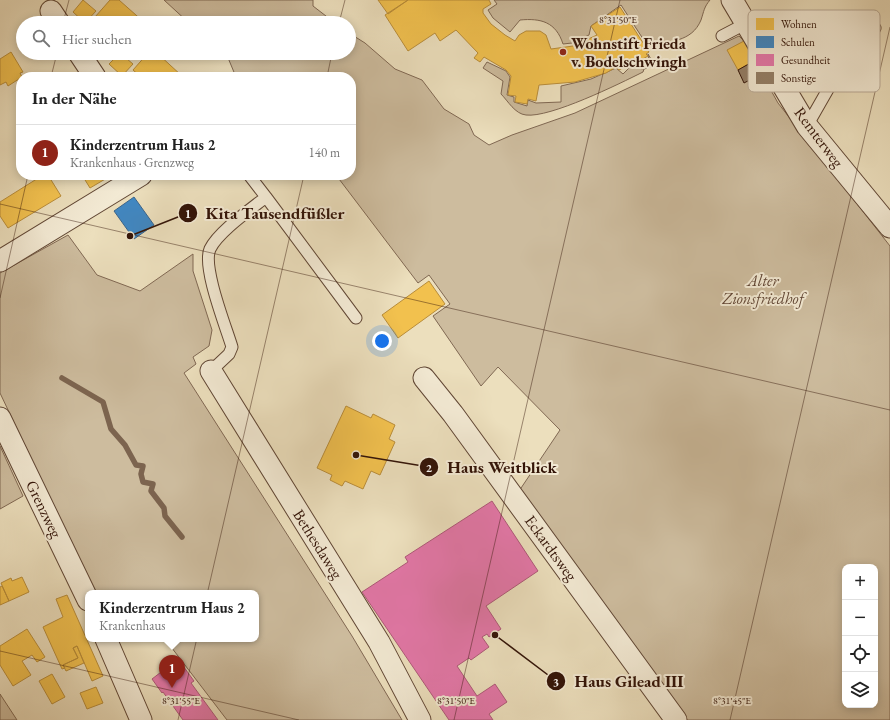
<!DOCTYPE html>
<html lang="de">
<meta charset="utf-8">
<style>
body{margin:0;font-family:"EB Garamond",serif;background:#f6f6f6;color:#222}
.controls{position:absolute;right:12px;bottom:12px;display:grid;overflow:hidden;border-radius:8px;box-shadow:0 2px 10px #0003}
.controls button{width:36px;height:36px;display:grid;place-items:center;padding:0;border:0;border-bottom:1px solid #e0e0e0;background:#fff;color:#222;font:20px sans-serif}
.you{position:absolute;left:382px;top:341px;width:14px;height:14px;margin:-10px;border:3px solid #fff;border-radius:50%;background:#1a73e8;box-shadow:0 0 0 6px #1a73e833}
.badge{display:grid;place-items:center;width:26px;height:26px;border-radius:50%;background:#8f2418;color:#fff;font-size:13px;font-weight:700}
.pin{position:absolute;translate:-50% -33px;filter:drop-shadow(0 1px 2px #0008)}
.pin::after{content:'';position:absolute;top:21px;width:14px;height:12px;background:inherit;clip-path:polygon(0 0,100% 0,50% 100%)}
.popup{position:absolute;left:85px;top:590px;width:174px;height:52px;box-sizing:border-box;display:grid;place-content:center;border-radius:8px;background:#fff;filter:drop-shadow(0 1px 3px #0005);font-size:13px;white-space:nowrap;color:#767676}
.popup b{font-size:15px;color:#222}
.popup::after{content:'';position:absolute;left:50%;top:100%;margin-left:-8px;border:8px solid transparent;border-top-color:#fff}
.list{margin:0;padding:0;list-style:none}
h2{display:flex;justify-content:space-between;align-items:center;height:52px;margin:0;padding:0 16px;font-size:17px}
h2 small{font-size:13px;font-weight:400;color:#767676}
.list li{display:grid;grid-template-columns:26px 1fr auto;gap:12px;align-items:center;box-sizing:border-box;height:56px;padding:0 16px;border-top:1px solid #e0e0e0}
.list b{display:block;font-size:15px;white-space:nowrap}
.list p{margin:0;font-size:13px;white-space:nowrap;color:#767676}
.list em{font-size:13px;font-style:normal;color:#767676}
.icon{flex:none;width:22px;height:22px;fill:none;stroke:currentColor;stroke-width:2;stroke-linecap:round;stroke-linejoin:round}
.map{position:relative;flex:none;width:890px;height:720px;overflow:hidden}
.search{position:absolute;background:#fff;box-shadow:0 2px 10px #0003;left:16px;top:16px;width:340px;height:44px;display:flex;align-items:center;gap:10px;box-sizing:border-box;padding:0 14px;border-radius:22px;color:#767676;font-size:15px}
.panel{position:absolute;background:#fff;box-shadow:0 2px 10px #0003;left:16px;top:72px;width:340px;height:108px;border-radius:16px}
.map>svg:first-child{display:block}
</style>
<div class="map">
<svg width="890" height="720" viewBox="0 0 890 720">
<rect width="100%" height="100%" fill="#ecdfbd"/>
<filter id="stains"><feTurbulence type="fractalNoise" baseFrequency=".005" numOctaves="4"/><feColorMatrix values="0 0 0 0 .2 0 0 0 0 .09 0 0 0 0 .02 0 0 0 .5 -.17"/></filter>
<radialGradient id="worn" r=".72"><stop offset=".6" stop-color="#630" stop-opacity="0"/><stop offset="1" stop-color="#630" stop-opacity=".3"/></radialGradient>
<path fill="#cdbc9e" stroke="#806853" fill-rule="evenodd" d="M164 0H313V6L335 23H189Z
M494 0H710C704 7 704 11 701 20 692 42 669 42 647 45L621 5 591 26 589 35 572 43 563 44C556 22 541 18 520 20L510 32 493 18 488 10 497 4Z
M349 33 365 43 395 69 422 80 444 109 469 124 474 135 489 145 512 135 575 113 739 36 743 40 778 103 890 246V720H681L517 494 560 430 498 367 481 386 433 316 450 304 429 275 418 283 336 175H351V77H236L226 53H349ZM845 567H875V705H845Z
M648 54 655 66 644 69 643 72C619 84 550 118 526 115 515 114 508 101 501 94L503 81 483 68 487 62 506 71 510 77 507 95 514 97V102L527 106 528 100 536 103 561 102V86L591 79 616 68 623 74 634 63 642 69 647 66 649 62Z
M68 235 97 275 140 291 193 254V271L212 330 209 346 193 357 196 364 184 373 352 636 402 720H227L165 639H256V593H95L0 393V273Z
M0 446 23 496 0 509Z
M0 694 17 720H0Z"/>
<path fill="#f2c14e" stroke="#b98d39" d="M83 0 96 11 85 23 73 12Z
M110 0H119L145 23H102L95 17Z
M378 0H408L388 14Z
M408 0H489L491 4 483 9V13L491 24 505 35 515 41 519 35 526 31H540L546 35 551 49 573 46 597 35 591 26 620 7 649 52 646 54 648 56 636 63 635 61 619 70 616 67 606 73 575 82 539 85 536 101 528 99 527 104 515 102 516 96 508 95 511 76 506 70 484 57 480 62 474 58 478 53 456 30 440 41 435 33 408 51 385 15Z
M744 41 754 61 738 70 727 50Z
M11 52 23 72 20 73 22 77 8 86 6 82 0 85V59Z
M120 53 133 64 122 76 109 64Z
M148 53H157L182 76 141 77 133 70Z
M43 175H48L61 196 8 228 0 216V202Z
M82 175H112L90 188Z
M429 281 445 304 398 338 382 315Z
M346 406 371 418 373 414 395 425 389 439 395 442 380 475 371 471 363 489 345 481 342 486 330 480 332 475 317 468Z
M22 577 29 592 9 601 1 583 11 578 12 581Z
M2 586 9 601 0 605V587Z
M67 595 103 676 92 681 77 646 73 648 78 658 63 665 65 668 62 669 43 627 63 617 56 599Z
M27 629 45 657 37 662 32 655 22 661 31 675 13 686 0 665V646Z
M77 646 84 663 66 671 63 665 78 658 73 648Z
M52 674 65 697 52 704 39 681Z
M96 687 103 703 87 709 80 693Z"/>
<path fill="#3f88c5" stroke="#3b658c" d="M134 197 154 225 134 239 114 211Z"/>
<path fill="#e377a8" stroke="#ae5978" d="M492 501 538 571 486 606 501 629 489 637 487 634 482 637 489 647 471 660 469 658 457 666 477 696 495 684 507 702 489 714 493 720H449L362 592 408 562 405 557Z
M178 659 194 681 191 683 218 720H183L163 692 162 693 152 679Z"/>
<g fill="none" stroke-linecap="round" stroke-linejoin="round">
<path stroke="#7c644f" stroke-width="5.5" d="M62 378 103 402 111 429 125 445 136 465 143 466 141 474 143 482 153 484 151 491 164 508 165 516 182 537"/>
</g>
<path fill="#937e66" stroke="#331408" d="M754 61 761 74 744 83 738 70Z"/>
<g fill="none" stroke-linecap="round" stroke-linejoin="round">
<defs>
<path id="service" d="M722 36 745 24
M807 126 835 77 867 45 875 28
M266 197 356 318
M211 371 229 354 232 347C226 327 202 267 210 249 218 232 251 209 266 197L249 175"/>
<path id="minor" d="M732 0 807 126 890 227
M51 11 59 23
M79 53 95 77
M0 261 141 175
M211 371 379 642 420 720
M424 378 453 414 676 720
M0 418 88 600
M106 639 141 720"/>
</defs>
<use href="#service" stroke="#614735" stroke-width="13"/>
<use href="#minor" stroke="#614735" stroke-width="23"/>
<use href="#service" stroke="#f3ead4" stroke-width="11"/>
<use href="#minor" stroke="#f3ead4" stroke-width="21"/>
</g>
<path fill="none" stroke="#331408" stroke-width="1" stroke-opacity="0.45" d="M63 23 69 0M339 23 345 0M51 77 57 53M327 77 332 53M0 204 890 410M0 298 28 175M0 651 299 720M178 720 304 175M454 720 620 0M730 720 890 27"/>
<circle fill="#8f2418" stroke="#f3ead4" stroke-width="1.5" cx="563" cy="52" r="4"/>
<g text-anchor="middle" dominant-baseline="central" stroke-width="4" stroke-linejoin="round" paint-order="stroke">
<g font-size="16" font-weight="bold" fill="#331408" stroke="#f3ead4" text-anchor="start">
<text x="571" y="43">Wohnstift Frieda<tspan x="571" dy="18">v. Bodelschwingh</tspan></text>
</g>
<g font-size="16" fill="#331408" stroke="#f3ead4">
<text transform="translate(819 137) rotate(53)">Remterweg</text>
<text transform="translate(44 509) rotate(64)">Grenzweg</text>
<text transform="translate(318 544) rotate(58)">Bethesdaweg</text>
<text transform="translate(551 548) rotate(54)">Eckardtsweg</text>
</g>
<g font-size="16" font-style="italic" fill="#614635" stroke="#f3ead4">
<text x="763" y="280">Alter<tspan x="763" dy="18">Zionsfriedhof</tspan></text>
</g>
</g>
<rect x="748" y="10" width="132" height="82" rx="6" fill="#f3ead4" stroke="#b9aa97" stroke-width="1"/>
<rect x="756" y="18" width="18" height="12" fill="#f2c14e"/>
<rect x="756" y="36" width="18" height="12" fill="#3f88c5"/>
<rect x="756" y="54" width="18" height="12" fill="#e377a8"/>
<rect x="756" y="72" width="18" height="12" fill="#937e66"/>
<g font-size="11" fill="#331408">
<text x="781" y="28">Wohnen</text>
<text x="781" y="46">Schulen</text>
<text x="781" y="64">Gesundheit</text>
<text x="781" y="82">Sonstige</text>
</g>
<g font-size="10" text-anchor="middle" fill="#331408" stroke="#f3ead4" stroke-width="4" stroke-linejoin="round" paint-order="stroke">
<text x="618" y="23">8°31'50"E</text>
<text x="181" y="704">8°31'55"E</text>
<text x="456" y="704">8°31'50"E</text>
<text x="732" y="704">8°31'45"E</text>
</g>
<path fill="none" stroke="#331408" stroke-width="1.5" d="M130 236L188 213M356 455L429 467M495 635L556 681"/>
<g fill="#331408" stroke="#f3ead4" stroke-width="1.5">
<circle cx="130" cy="236" r="4"/>
<circle cx="356" cy="455" r="4"/>
<circle cx="495" cy="635" r="4"/>
<circle cx="188" cy="213" r="10"/>
<circle cx="429" cy="467" r="10"/>
<circle cx="556" cy="681" r="10"/>
</g>
<g font-size="12" text-anchor="middle" font-weight="bold" fill="#fff">
<text x="188" y="218">1</text>
<text x="429" y="472">2</text>
<text x="556" y="686">3</text>
</g>
<g font-size="17" text-anchor="middle" font-weight="bold" fill="#331408" stroke="#f3ead4" stroke-width="4" stroke-linejoin="round" paint-order="stroke">
<text x="275" y="219">Kita Tausendfüßler</text>
<text x="502" y="473">Haus Weitblick</text>
<text x="629" y="687">Haus Gilead III</text>
</g>
<rect width="100%" height="100%" filter="url(#stains)"/>
<rect width="100%" height="100%" fill="url(#worn)"/>
</svg>
<div class="controls">
<button>+</button>
<button>−</button>
<button><svg class="icon" aria-label="locate" viewBox="0 0 24 24"><circle cx="12" cy="12" r="6"/><path d="M12 2v4M12 18v4M2 12h4M18 12h4"/></svg></button>
<button><svg class="icon" aria-label="layers" viewBox="0 0 24 24"><path d="M12 4l9 5-9 5-9-5zM3 14l9 5 9-5"/></svg></button>
</div>
<div class="you"></div>
<div class="pin badge" style="left:172px;top:688px">1</div>
<div class="popup"><b>Kinderzentrum Haus 2</b>Krankenhaus</div>
<div class="search"><svg class="icon" aria-label="search" viewBox="0 0 24 24"><circle cx="10" cy="10" r="6"/><path d="M15 15l6 6"/></svg>Hier suchen</div>
<section class="panel">
<h2>In der Nähe<small></small></h2>
<ul class="list">
<li><span class="badge">1</span><div><b>Kinderzentrum Haus 2</b><p>Krankenhaus · Grenzweg</p></div><em>140 m</em></li>
</ul>
</section>
</div>
